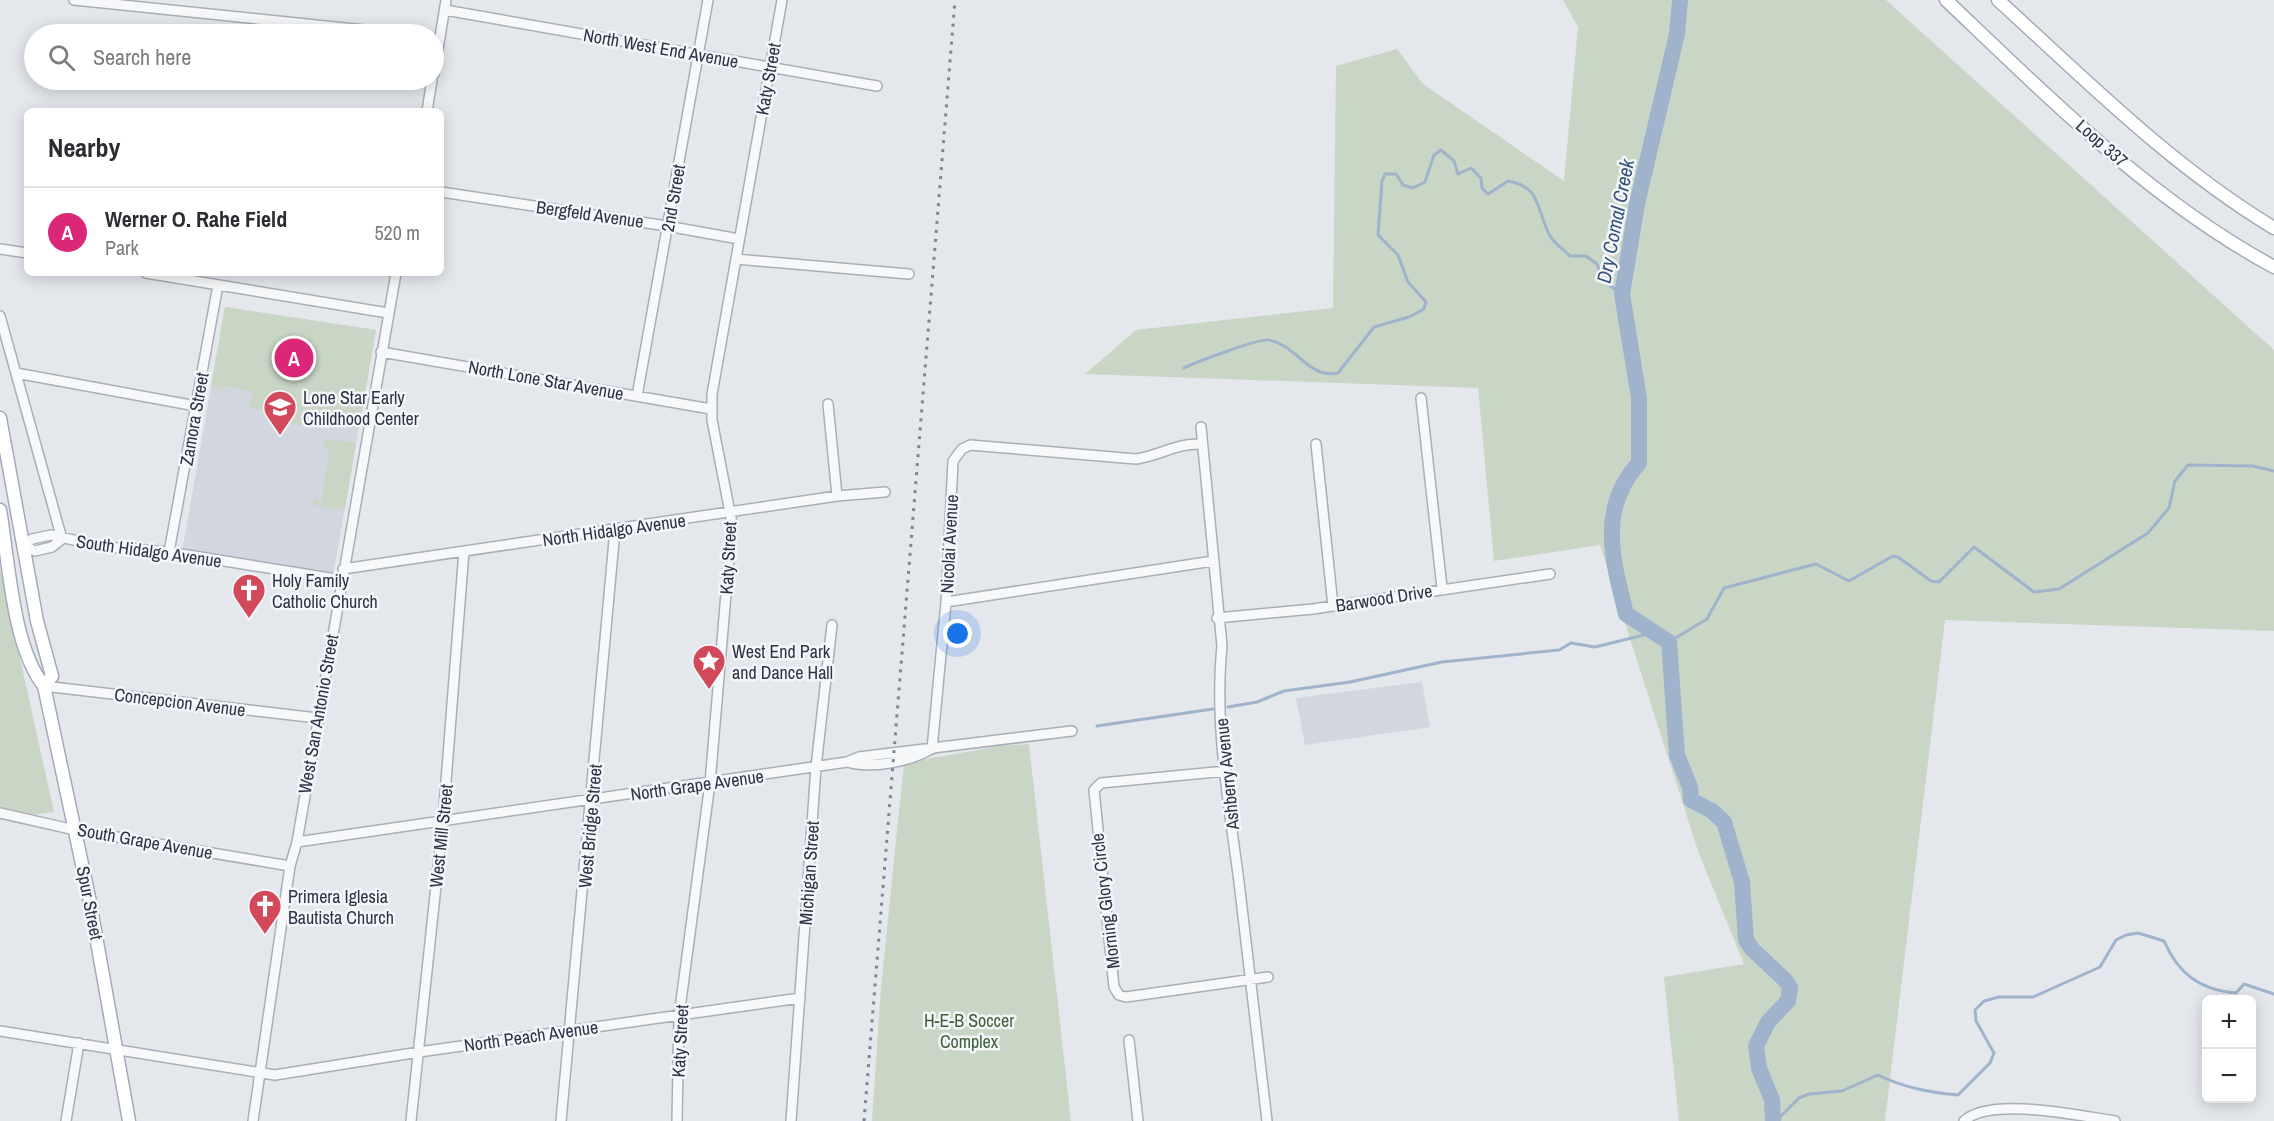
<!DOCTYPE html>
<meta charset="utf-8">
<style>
body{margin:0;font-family:"Archivo Narrow",sans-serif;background:#f2f2f3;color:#2b2b33}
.controls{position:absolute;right:18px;bottom:18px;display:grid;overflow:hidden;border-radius:9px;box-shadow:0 3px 15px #0003}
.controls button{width:54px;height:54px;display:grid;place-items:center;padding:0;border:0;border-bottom:2px solid #e1e1e2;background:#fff;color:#2b2b33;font:30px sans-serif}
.you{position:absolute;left:958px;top:634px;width:21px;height:21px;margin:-15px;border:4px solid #fff;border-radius:50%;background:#1a73e8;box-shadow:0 0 0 9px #1a73e833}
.badge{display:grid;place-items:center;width:39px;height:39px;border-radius:50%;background:#db2777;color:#fff;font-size:20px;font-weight:700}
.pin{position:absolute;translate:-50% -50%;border:3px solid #fff;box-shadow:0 2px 6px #0006}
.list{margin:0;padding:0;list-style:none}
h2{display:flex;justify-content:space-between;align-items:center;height:78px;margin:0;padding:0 24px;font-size:26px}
h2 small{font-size:20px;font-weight:400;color:#7c7c81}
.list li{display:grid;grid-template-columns:39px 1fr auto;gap:18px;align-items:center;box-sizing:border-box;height:90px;padding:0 24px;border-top:2px solid #e1e1e2}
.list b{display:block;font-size:22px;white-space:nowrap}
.list p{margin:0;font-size:20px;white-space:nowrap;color:#7c7c81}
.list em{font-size:20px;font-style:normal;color:#7c7c81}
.icon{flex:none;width:33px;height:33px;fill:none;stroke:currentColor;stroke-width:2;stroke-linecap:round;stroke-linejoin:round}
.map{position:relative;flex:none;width:2274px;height:1121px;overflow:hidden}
.search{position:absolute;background:#fff;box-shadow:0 3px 15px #0003;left:24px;top:24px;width:420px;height:66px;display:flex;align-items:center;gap:15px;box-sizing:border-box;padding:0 21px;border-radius:33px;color:#7c7c81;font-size:22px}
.panel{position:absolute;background:#fff;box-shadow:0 3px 15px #0003;left:24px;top:108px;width:420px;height:168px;border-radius:9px}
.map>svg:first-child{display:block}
</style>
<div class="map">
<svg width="2274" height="1121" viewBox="0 0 2274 1121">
<rect width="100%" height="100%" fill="#e4e7ec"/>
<path fill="#d2d6de" d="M225 307 376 330 333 576 182 552Z
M1422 682 1430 727 1305 745 1296 698Z"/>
<path fill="#c9d6c5" d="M1563 0H1886L2274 350V631L1945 620 1885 1121H1679L1664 977 1744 964 1698 851 1600 545 1494 561 1478 388 1085 374 1136 330 1333 308 1336 66 1397 49 1423 84 1564 181 1578 27Z
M225 307 376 330 359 429 317 421 315 427 278 421 279 413 249 408 253 391 224 386 223 389 211 386Z
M326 439 356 443 345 509 339 508 338 511 313 504 315 498 321 504 329 453 322 442Z
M0 567V568L54 812 31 815 0 808Z
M1029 744 1071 1121H872L881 988 904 763 1000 746Z"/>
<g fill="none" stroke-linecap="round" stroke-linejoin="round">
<path stroke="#9fb4cc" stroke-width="3" d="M1184 368C1196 362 1260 338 1269 340 1297 345 1308 379 1338 373L1374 327 1409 317 1424 309 1426 302 1408 282 1398 255 1378 235 1382 181 1385 174H1396L1403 185 1413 188 1425 182 1434 155 1441 150 1454 161 1458 174 1471 168 1481 178 1482 188 1488 194 1508 181C1542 187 1536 210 1550 236 1554 243 1564 250 1570 256H1586L1597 264 1603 281 1622 294
M1669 642 1707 619 1724 588 1816 564 1849 581 1893 556 1898 557 1931 581 1939 582 1974 547 2034 592 2059 589 2148 533 2169 508 2175 481 2188 465 2253 466 2274 471
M1228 707 1257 702 1284 691 1350 682 1442 662 1559 650 1571 643 1595 647 1656 632
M1097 726 1213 709
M1776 1121 1799 1098 1809 1094 1842 1091 1878 1075C1905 1088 1928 1092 1958 1095L1990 1063 1994 1053 1976 1021 1975 1010 1984 1001 1999 997H2033L2100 967 2116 940 2126 935 2138 933 2164 941C2178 973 2199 990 2236 993L2244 984 2274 994"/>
<path stroke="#9fb4cc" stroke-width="16" d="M1680 0 1677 34 1637 204 1622 294 1639 398V463C1597 509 1613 561 1626 614L1669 642 1677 755 1690 787 1691 800 1712 811 1724 822 1742 882 1746 940 1752 949 1786 981 1790 988 1788 1001 1768 1022 1756 1046 1759 1068 1772 1100 1773 1121"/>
<defs>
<path id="minor" d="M74 0 403 34
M445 10 877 86
M434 74 446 0
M427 111 432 80
M441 192 667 226 739 239
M0 249 27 253
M736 259 909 274
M146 273 388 313
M0 316 62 539
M381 352 711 409
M16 373 196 406
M637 396 708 0
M1421 398 1442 588
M828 404 837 496
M1201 427 1222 646C1214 724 1229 805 1239 882 1249 961 1258 1041 1267 1121
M1316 444 1333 606
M62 539 52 547 35 551 24 546 32 539 51 535 105 547 169 552 342 580
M169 552 218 285
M343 569 837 496 885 492
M946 602 1213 561
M1217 618 1313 609 1550 574
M44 686 317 718
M932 749 946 602 953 461 962 449 970 445 1136 459C1159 456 1176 443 1201 444
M847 762C870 769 910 762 931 749
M1226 771 1101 783 1094 790 1114 987 1119 995 1126 997 1268 977
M0 813 75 830 290 866
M297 842 847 762 859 757 1072 731
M0 1031 275 1075 419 1052 800 998
M1129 1040 1138 1121
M66 1121 79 1043
M253 1121 290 866 297 842 396 273
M411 1121 443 820 464 551
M561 1121 615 530
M677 1121 679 1016 710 783 732 523 712 420V394L782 0
M791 1121 816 767 832 625
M1964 1121C1990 1096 2080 1116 2115 1121"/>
<path id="major" d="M1946 0C2047 96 2150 200 2274 267
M1998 0C2086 80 2171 166 2274 228
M0 418 37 621 52 676 44 686
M0 510C9 561 12 646 44 686L89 897 129 1121"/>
</defs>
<use href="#minor" stroke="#a9aeb7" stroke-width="12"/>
<use href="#major" stroke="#a3abb8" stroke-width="15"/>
<use href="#minor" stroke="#f7f8fa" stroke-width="9"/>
<use href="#major" stroke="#fff" stroke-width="12"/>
<path stroke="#7d8696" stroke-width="3" stroke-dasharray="3 6" stroke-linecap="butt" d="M864 1121 955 0"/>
</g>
<defs>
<symbol id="school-pin" viewBox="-11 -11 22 30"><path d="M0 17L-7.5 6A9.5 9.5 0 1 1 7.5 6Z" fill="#d1495b" stroke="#f4f6f9"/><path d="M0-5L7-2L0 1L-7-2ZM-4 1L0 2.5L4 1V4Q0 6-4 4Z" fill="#fff"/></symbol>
<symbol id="church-pin" viewBox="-11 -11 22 30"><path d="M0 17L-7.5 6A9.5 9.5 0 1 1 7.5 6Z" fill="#d1495b" stroke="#f4f6f9"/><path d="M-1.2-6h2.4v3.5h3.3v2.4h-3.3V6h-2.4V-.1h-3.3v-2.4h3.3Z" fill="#fff"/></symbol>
<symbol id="sight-pin" viewBox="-11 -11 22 30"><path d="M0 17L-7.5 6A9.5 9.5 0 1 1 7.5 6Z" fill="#d1495b" stroke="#f4f6f9"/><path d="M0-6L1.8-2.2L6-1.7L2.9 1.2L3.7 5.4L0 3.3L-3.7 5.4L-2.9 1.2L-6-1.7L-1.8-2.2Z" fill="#fff"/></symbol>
</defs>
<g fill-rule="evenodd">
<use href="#school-pin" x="261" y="388" width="38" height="52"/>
<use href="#church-pin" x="230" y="571" width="38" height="52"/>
<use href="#sight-pin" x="690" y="642" width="38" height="52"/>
<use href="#church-pin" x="246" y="887" width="38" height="52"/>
</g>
<g text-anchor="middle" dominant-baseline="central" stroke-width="5" stroke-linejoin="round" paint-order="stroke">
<g font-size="18" fill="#2b3445" stroke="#f4f6f9">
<text transform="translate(661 48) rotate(10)">North West End Avenue</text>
<text transform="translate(768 79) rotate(-80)">Katy Street</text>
<text transform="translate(2102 143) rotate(41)">Loop 337</text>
<text transform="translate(673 198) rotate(-80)">2nd Street</text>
<text transform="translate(590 214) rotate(8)">Bergfeld Avenue</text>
<text transform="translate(546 380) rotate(10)">North Lone Star Avenue</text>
<text transform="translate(194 419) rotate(-80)">Zamora Street</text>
<text transform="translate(614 530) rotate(-8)">North Hidalgo Avenue</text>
<text transform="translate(949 544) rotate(-87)">Nicolai Avenue</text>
<text transform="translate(149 551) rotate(8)">South Hidalgo Avenue</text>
<text transform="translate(728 558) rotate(-87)">Katy Street</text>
<text transform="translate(1384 598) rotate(-9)">Barwood Drive</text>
<text transform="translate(180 702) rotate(7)">Concepcion Avenue</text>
<text transform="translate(318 714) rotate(-80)">West San Antonio Street</text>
<text transform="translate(1227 774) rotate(-96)">Ashberry Avenue</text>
<text transform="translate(697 785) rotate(-8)">North Grape Avenue</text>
<text transform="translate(590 826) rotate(-85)">West Bridge Street</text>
<text transform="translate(441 836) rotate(-84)">West Mill Street</text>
<text transform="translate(145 841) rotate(10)">South Grape Avenue</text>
<text transform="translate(809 873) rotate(-86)">Michigan Street</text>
<text transform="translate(1105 901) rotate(-97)">Morning Glory Circle</text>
<text transform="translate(90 903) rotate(79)">Spur Street</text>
<text transform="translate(531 1036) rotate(-8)">North Peach Avenue</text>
<text transform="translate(680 1041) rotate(-87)">Katy Street</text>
</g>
<g font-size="18" fill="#2b3445" stroke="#f4f6f9" text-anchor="start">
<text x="303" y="397">Lone Star Early<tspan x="303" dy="21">Childhood Center</tspan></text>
<text x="272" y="580">Holy Family<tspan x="272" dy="21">Catholic Church</tspan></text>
<text x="732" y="651">West End Park<tspan x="732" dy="21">and Dance Hall</tspan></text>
<text x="288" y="896">Primera Iglesia<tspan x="288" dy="21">Bautista Church</tspan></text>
</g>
<g font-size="18" fill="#3f6138" stroke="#f4f6f9">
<text x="969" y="1020">H-E-B Soccer<tspan x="969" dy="21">Complex</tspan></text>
</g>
<g font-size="20" font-style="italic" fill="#34527a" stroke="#f4f6f9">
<text transform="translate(1615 221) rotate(-79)">Dry Comal Creek</text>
</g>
</g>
</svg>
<div class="controls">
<button>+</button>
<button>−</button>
</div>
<div class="you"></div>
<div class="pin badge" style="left:294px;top:358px">A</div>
<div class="search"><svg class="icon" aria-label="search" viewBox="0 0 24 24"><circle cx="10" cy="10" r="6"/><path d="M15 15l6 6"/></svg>Search here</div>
<section class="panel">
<h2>Nearby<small></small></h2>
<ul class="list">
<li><span class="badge">A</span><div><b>Werner O. Rahe Field</b><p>Park</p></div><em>520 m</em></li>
</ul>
</section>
</div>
